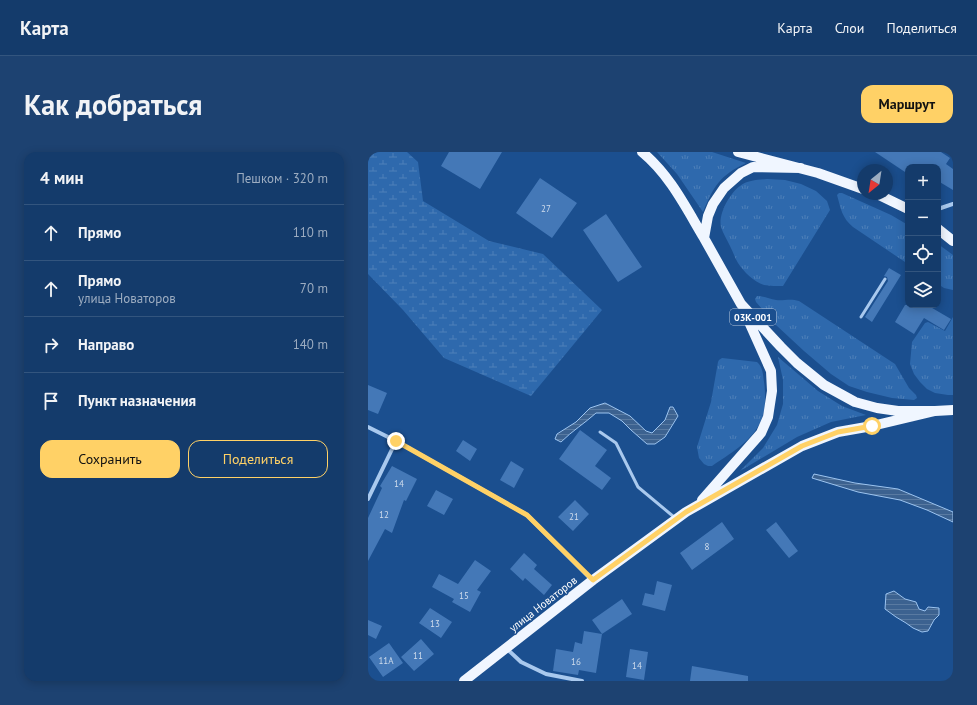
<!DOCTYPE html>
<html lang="ru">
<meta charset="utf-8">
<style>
body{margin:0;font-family:"PT Sans",sans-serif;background:#1d4271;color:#f1f3f6}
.controls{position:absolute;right:12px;top:12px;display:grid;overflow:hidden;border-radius:8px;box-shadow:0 2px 10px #0003}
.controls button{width:36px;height:36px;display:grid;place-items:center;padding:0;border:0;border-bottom:1px solid #33557e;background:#143b6b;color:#f1f3f6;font:20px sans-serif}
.compass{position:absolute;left:489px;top:12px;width:36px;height:36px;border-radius:50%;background:#143b6b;box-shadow:0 2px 10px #0003;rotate:210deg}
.stop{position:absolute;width:12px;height:12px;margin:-9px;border:3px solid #ffd166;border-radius:50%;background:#fff}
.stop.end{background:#ffd166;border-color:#fff;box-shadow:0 1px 4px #0008}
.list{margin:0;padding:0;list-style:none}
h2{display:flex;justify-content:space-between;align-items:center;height:52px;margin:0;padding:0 16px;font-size:17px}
h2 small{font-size:13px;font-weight:400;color:#9dadc1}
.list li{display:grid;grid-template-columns:26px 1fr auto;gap:12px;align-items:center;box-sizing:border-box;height:56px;padding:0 16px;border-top:1px solid #33557e}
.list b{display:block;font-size:15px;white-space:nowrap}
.list p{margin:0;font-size:13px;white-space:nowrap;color:#9dadc1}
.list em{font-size:13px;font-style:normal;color:#9dadc1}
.actions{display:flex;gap:8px;padding:12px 16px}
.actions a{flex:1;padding:9px 0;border:1px solid #ffd166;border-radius:12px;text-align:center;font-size:14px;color:#ffd166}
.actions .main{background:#ffd166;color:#111}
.icon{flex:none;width:22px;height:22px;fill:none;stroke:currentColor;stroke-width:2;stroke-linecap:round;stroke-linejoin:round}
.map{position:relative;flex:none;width:585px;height:529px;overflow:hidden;border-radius:12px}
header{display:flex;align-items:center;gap:24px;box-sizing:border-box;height:56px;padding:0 20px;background:#143b6b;border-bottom:1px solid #33557e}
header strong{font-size:19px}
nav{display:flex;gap:22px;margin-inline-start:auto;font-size:14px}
.intro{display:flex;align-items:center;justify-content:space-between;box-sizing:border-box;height:96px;padding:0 24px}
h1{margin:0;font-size:28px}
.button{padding:10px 18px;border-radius:12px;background:#ffd166;color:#111;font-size:14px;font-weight:700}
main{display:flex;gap:24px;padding:0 24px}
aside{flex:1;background:#143b6b;border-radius:12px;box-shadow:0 2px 10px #0003}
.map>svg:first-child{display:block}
</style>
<header>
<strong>Карта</strong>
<nav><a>Карта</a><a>Слои</a><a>Поделиться</a></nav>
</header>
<div class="intro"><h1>Как добраться</h1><a class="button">Маршрут</a></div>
<main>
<aside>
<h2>4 мин<small>Пешком · 320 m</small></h2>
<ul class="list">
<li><svg class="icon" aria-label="ahead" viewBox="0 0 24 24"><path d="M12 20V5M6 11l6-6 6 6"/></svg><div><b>Прямо</b></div><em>110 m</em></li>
<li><svg class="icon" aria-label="ahead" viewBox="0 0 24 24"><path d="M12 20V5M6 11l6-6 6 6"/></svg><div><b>Прямо</b><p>улица Новаторов</p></div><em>70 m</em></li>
<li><svg class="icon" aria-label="right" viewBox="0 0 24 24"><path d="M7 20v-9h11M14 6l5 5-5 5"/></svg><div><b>Направо</b></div><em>140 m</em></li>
<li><svg class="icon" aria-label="arrive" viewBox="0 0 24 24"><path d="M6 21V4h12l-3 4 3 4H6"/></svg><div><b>Пункт назначения</b></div></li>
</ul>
<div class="actions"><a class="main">Сохранить</a><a>Поделиться</a></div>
</aside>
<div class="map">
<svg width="585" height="529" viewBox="0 0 585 529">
<defs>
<pattern id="grass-tufts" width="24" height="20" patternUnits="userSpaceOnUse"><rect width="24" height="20" fill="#2e69ad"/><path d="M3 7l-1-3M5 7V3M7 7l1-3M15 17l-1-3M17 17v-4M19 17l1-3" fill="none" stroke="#4d80b9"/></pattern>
<pattern id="wetland-marsh" width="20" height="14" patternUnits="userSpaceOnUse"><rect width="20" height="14" fill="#2e69ad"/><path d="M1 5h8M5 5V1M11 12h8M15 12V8" fill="none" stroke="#4d80b9"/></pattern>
<pattern id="water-rules" width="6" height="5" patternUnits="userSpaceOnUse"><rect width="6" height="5" fill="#3c6290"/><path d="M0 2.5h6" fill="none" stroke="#597aa1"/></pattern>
</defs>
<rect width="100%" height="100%" fill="#1b4f8f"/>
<path fill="url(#grass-tufts)" d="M289 0H344L378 11C351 24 346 34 335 60L309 22Z
M399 27 417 28 433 32 448 39 459 49 462 58 415 134C409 134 402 134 396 133 386 130 376 120 370 111 367 106 365 100 362 94 359 88 355 81 353 75 350 62 362 41 372 34 379 28 390 28 399 27Z
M471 41H474L523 63 540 73V112L485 75C474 66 473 57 469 43Z
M570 92 585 103V138L576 136 570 132Z
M389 144C396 144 401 147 408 148 416 149 422 146 431 149L527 212 541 236 548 243 549 246 546 248 524 246 499 240 481 234 463 222 436 199 408 173 388 150 387 147Z
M585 165V243H580L567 241 559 237 552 230 546 222 542 212 544 190 557 171 560 170 577 179Z
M410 205 450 239 474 254 498 263 463 270 429 285 372 319 395 296 409 273 415 252V228Z
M354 206 389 210C395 215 395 223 396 230 397 236 397 242 397 249 396 283 369 297 344 314H340L336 312 331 306 329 295 343 250 350 210 351 208Z"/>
<path fill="url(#wetland-marsh)" d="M0 0H39L50 10 55 49 121 89 175 102 234 158 163 244 76 206 35 158 0 122Z"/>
<path fill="url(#water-rules)" stroke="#9cc4f0" d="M237 251 262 264 278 279 284 281 297 268 302 255H305L310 264 297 285 287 292H279L263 278 254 269 241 261H228C217 271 204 279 193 290L187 287 189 282 208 270 222 256Z
M446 322 487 331 530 337 585 360V370L559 358 532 348 490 340 444 326Z
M526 439 537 447 548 450 551 457 557 459 560 455 571 456V463L566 468 560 479 554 480 545 476 538 471 528 465 517 457 518 442Z"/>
<path fill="#4478b7" d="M81 0H134L112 37 73 14Z
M507 0H573L582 6 578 12 585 17V38L570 29V15H540V22Z
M172 26 209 51 184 86 148 61Z
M238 62 274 115 250 130 215 78Z
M521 116 533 123 504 170 497 165 520 129 519 125 516 124Z
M537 153H559L583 167 576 178 556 166 546 182 527 170Z
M0 233 19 241 10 262 0 258Z
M212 278 239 298 227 314 243 326 234 338 191 307Z
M95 288 109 297 102 309 88 299Z
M143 309 156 317 146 336 132 328Z
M24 314 49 327 38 349 36 348 24 381 17 377 0 409V366L14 336 12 334Z
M68 338 85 347 76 363 59 354Z
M207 348 221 362 205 379 190 365Z
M354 370 366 387 324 418 312 401Z
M408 370 430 399 421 406 398 378Z
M156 401 169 413 166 417 184 433 176 443 157 426 155 429 142 417Z
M107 408 123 419 109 438 113 440 102 460 84 450 86 447 64 435 71 422 90 432Z
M289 429 304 433 297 459 274 453 277 441 286 443Z
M254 447 264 462 234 482 224 468Z
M62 456 84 470 73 486 51 471Z
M0 468 14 474 8 487 0 483Z
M216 479 234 482 228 521 211 518 210 523 185 519 188 497 205 500 207 490 214 492Z
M53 487 66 502 46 519 33 505Z
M21 491 35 511 15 525 1 505Z
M262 497 280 500 276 528 258 525Z
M324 514 380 524V529H322Z"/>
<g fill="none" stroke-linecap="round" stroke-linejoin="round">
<path stroke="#a9c9ee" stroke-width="3" d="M493 165 517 127
M232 280 248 291 270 335 306 365"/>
<path stroke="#a9c9ee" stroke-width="4" d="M570 57 585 52
M0 275 28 289 159 363 224 428
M0 347 28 289
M138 496 153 510 178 522 214 529"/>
<path stroke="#f0f6ff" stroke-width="10" d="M274 0C302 23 318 56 336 86
M370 0 450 21 495 37
M433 16 385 15 373 21 356 36 345 52 340 64 336 86 373 152 413 195 429 211 456 233 487 250 509 256 530 259H567L585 258
M509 42 540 57
M570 77 585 89
M334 348 393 281 400 265 404 239 403 219 377 161
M96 529 225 428 318 360 434 294 470 280 504 274 567 259"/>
</g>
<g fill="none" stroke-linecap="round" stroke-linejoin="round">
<path stroke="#ffd166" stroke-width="5" d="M28 289 159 363 225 428 318 360 434 294 470 280 504 274"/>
</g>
<g text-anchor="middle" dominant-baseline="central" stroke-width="3" stroke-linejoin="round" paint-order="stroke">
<g font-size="9" fill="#d0dded">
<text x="178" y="56">27</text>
<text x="31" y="331">14</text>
<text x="16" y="362">12</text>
<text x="206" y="364">21</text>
<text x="339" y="394">8</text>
<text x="96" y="443">15</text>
<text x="67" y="471">13</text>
<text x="50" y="503">11</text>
<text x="18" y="508">11А</text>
<text x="208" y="509">16</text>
<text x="269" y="513">14</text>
</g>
<rect fill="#1b4f8f" stroke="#bbcadd" stroke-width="1" x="362" y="157" width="46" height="16" rx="3"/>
<g font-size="10" font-weight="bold" fill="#fff">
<text x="385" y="165">03К-001</text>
</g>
<g font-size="11" fill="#fff" stroke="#1b4f8f">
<text transform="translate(175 452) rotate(-38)">улица Новаторов</text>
</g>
</g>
</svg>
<div class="controls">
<button>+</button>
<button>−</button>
<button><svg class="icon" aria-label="locate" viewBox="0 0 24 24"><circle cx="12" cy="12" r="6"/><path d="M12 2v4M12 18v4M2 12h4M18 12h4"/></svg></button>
<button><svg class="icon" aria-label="layers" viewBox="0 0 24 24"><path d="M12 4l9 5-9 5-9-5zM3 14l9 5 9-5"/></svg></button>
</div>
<svg class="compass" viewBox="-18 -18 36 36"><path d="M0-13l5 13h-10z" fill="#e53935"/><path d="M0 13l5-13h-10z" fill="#9dadc1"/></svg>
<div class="stop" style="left:504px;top:274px"></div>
<div class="stop end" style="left:28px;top:289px"></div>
</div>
</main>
